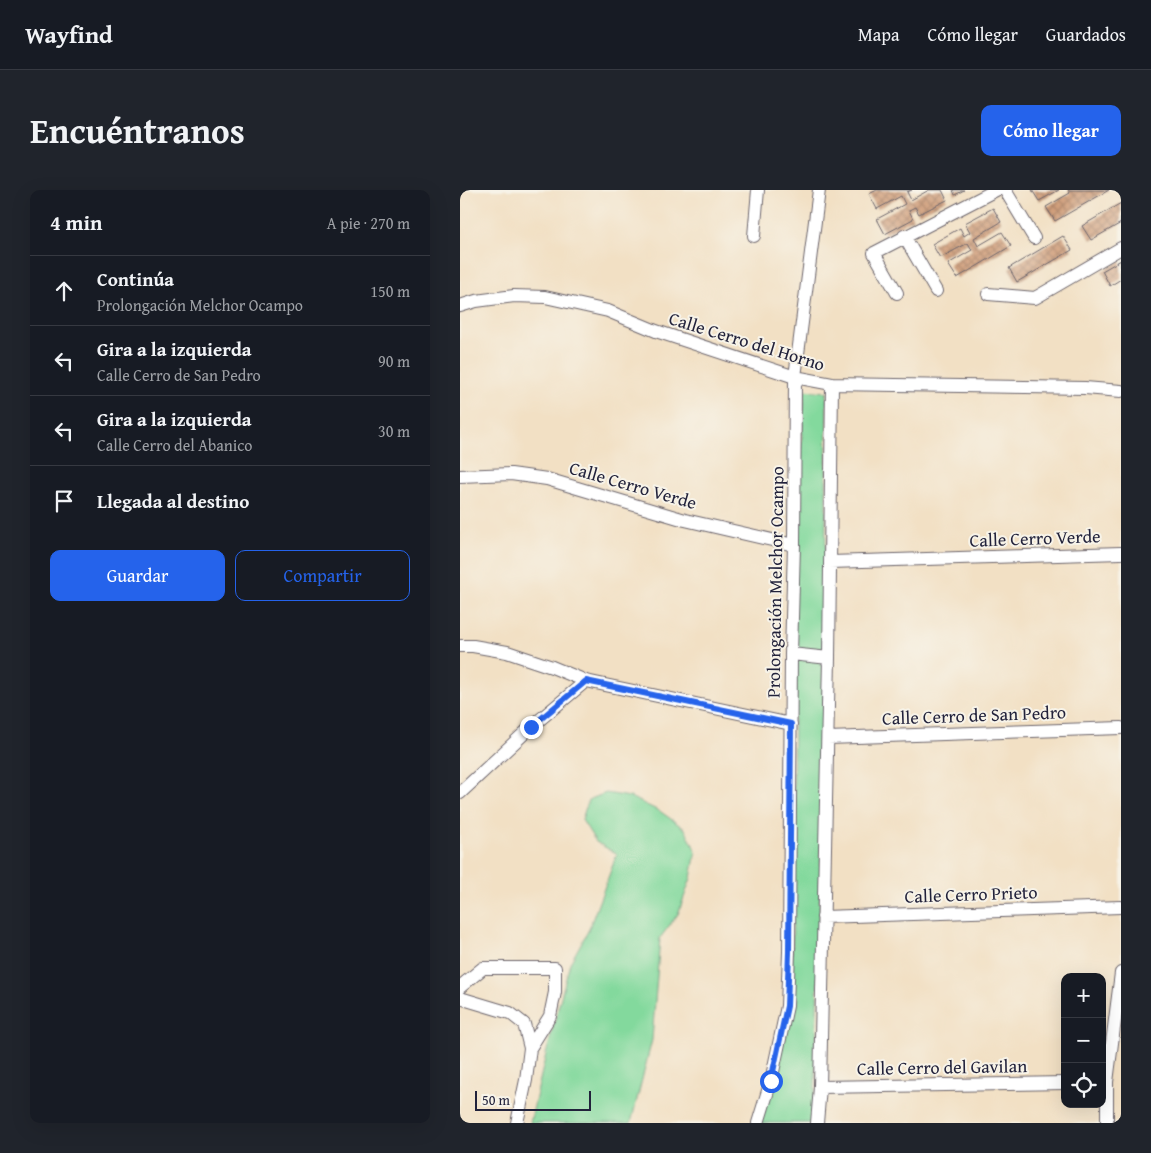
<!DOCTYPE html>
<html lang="es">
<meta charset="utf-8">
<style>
body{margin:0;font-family:"Gentium Book Plus",serif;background:#20242c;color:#f1f3f6}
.controls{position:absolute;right:15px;bottom:15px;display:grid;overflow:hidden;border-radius:10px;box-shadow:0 5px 20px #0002}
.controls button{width:45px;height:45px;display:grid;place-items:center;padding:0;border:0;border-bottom:1px solid #363941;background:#171b24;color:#f1f3f6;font:25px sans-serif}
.scale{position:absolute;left:15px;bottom:12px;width:116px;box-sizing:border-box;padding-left:5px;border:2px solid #22223b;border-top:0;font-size:14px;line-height:18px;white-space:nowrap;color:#22223b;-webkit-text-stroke:4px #f7f3e8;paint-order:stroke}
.stop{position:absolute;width:15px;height:15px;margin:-11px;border:4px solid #2563eb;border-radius:50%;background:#fff}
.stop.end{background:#2563eb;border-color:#fff;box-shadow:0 1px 5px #0008}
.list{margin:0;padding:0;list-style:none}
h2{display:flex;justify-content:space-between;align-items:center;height:65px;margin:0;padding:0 20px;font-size:21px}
h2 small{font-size:16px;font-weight:400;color:#9ea1a6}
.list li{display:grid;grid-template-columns:32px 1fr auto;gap:15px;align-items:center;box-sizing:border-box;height:70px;padding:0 20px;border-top:1px solid #363941}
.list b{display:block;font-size:19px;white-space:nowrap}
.list p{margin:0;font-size:16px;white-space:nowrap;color:#9ea1a6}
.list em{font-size:16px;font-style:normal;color:#9ea1a6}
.actions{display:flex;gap:10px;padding:15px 20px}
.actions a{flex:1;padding:11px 0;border:1px solid #2563eb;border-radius:10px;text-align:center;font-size:18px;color:#2563eb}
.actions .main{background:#2563eb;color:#fff}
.icon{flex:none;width:28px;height:28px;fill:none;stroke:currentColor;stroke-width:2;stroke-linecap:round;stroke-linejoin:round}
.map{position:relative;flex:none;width:661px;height:933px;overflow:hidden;border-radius:10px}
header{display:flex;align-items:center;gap:30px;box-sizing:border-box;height:70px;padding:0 25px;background:#171b24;border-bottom:1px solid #363941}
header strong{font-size:24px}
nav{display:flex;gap:28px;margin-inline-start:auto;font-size:18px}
.intro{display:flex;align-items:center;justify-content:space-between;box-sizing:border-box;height:120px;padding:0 30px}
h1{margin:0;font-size:35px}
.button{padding:12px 22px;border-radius:10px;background:#2563eb;color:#fff;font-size:18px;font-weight:700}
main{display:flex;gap:30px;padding:0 30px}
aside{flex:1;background:#171b24;border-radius:10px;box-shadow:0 5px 20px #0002}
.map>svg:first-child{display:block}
</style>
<header>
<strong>Wayfind</strong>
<nav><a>Mapa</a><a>Cómo llegar</a><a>Guardados</a></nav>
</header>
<div class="intro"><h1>Encuéntranos</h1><a class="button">Cómo llegar</a></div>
<main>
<aside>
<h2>4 min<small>A pie · 270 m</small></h2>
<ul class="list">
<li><svg class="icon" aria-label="ahead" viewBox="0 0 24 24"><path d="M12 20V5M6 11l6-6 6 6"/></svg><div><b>Continúa</b><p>Prolongación Melchor Ocampo</p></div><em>150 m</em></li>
<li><svg class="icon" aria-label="left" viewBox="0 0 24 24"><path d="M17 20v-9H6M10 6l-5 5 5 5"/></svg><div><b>Gira a la izquierda</b><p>Calle Cerro de San Pedro</p></div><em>90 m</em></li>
<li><svg class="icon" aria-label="left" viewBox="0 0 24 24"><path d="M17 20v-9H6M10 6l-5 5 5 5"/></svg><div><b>Gira a la izquierda</b><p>Calle Cerro del Abanico</p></div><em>30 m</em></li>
<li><svg class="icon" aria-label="arrive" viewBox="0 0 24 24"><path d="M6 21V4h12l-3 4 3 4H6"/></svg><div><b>Llegada al destino</b></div></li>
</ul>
<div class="actions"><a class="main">Guardar</a><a>Compartir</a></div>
</aside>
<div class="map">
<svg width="661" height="933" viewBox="0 0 661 933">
<defs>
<pattern id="building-cross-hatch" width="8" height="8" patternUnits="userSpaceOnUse" patternTransform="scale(1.25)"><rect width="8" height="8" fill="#cd9974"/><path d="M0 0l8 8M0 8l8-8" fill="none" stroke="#a67c60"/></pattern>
</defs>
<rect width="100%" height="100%" fill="#f7f3e8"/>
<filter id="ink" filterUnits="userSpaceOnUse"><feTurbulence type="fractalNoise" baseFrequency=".02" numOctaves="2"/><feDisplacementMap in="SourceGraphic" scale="10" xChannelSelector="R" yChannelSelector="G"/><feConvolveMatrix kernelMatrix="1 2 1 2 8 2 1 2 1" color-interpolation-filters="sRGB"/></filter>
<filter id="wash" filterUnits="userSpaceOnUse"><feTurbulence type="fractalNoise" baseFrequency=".0096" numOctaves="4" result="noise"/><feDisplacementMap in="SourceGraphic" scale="20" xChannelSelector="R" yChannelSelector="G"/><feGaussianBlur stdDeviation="1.12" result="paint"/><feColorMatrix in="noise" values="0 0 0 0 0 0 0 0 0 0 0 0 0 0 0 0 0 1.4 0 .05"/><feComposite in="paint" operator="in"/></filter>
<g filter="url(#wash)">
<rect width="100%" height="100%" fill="#f2e0c4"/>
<path fill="#83d99d" stroke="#527e6c" d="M345 200 367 202 364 547 355 900 352 933H301L332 815 335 353Z
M146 603 170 607 201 622 225 639 236 661 231 688 218 724 200 748 192 850 171 933H70L86 864 110 773 128 741 157 664 136 652 122 630 128 610Z"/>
<g id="blocks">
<path fill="url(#building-cross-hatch)" d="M417 0H452L447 2 451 10 469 0H482L487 10 459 24 455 17 449 20 453 29 425 44 417 29 445 14 441 6 417 19 409 4Z
M493 0H504L495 5Z
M572 0H599L579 11Z
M608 0H649L595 31 586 17 610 3Z
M661 13V33L631 50 622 36Z
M533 18 541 32 514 48 518 56 542 42 551 56 497 88 488 74 512 60 508 53 480 68 472 54 500 38 504 46 510 42 505 33Z
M603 46 612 60 557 92 549 78Z
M661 70V89L650 96 642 81Z"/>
</g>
</g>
<g filter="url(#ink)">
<use href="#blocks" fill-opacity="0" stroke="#6b646b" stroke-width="1"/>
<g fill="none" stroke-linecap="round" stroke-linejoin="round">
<defs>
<path id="minor" d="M545 0 574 48
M294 46 298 0
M444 46 476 101
M437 103 414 63 536 0
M528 104 575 108 661 58
M0 116 16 111 54 106 85 107 148 121 196 141 335 187 372 194 625 198 661 201
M0 286 51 284 87 289 225 330 334 355
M370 372 661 363
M0 456H13L47 462 92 477 126 491 331 534
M331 464 369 468
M368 548 661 538
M0 603 71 537 126 491
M363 727 661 717
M0 797 23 778H95V802L90 826 70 858
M0 808 50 823 64 834 70 858 66 890 57 933
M360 897 605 893
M298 933 311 891 327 816 329 762 331 464 334 355 335 187 359 0
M357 933 360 897 369 468 372 194
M647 933V892L661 783"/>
</defs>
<use href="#minor" stroke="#6b646b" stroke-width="14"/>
<use href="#minor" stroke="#fff" stroke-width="12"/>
</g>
</g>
<g fill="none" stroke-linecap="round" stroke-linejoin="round" filter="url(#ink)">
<path stroke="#2563eb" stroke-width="6" d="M71 537 126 491 331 534 329 762 327 816 311 891"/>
</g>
<g text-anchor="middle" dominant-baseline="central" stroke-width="4" stroke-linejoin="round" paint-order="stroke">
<g font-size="18" fill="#22223b" stroke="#f7f3e8">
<text transform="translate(287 151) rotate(17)">Calle Cerro del Horno</text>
<text transform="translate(173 295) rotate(16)">Calle Cerro Verde</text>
<text transform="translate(575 348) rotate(-2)">Calle Cerro Verde</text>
<text transform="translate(315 392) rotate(-89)">Prolongación Melchor Ocampo</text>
<text transform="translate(514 525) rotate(-2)">Calle Cerro de San Pedro</text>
<text transform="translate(511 704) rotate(-2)">Calle Cerro Prieto</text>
<text transform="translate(482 877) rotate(-1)">Calle Cerro del Gavilan</text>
</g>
</g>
</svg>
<div class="controls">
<button>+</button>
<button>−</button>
<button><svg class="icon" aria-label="locate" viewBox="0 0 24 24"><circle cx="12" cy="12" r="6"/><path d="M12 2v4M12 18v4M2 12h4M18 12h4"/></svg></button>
</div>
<div class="scale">50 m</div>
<div class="stop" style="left:311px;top:891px"></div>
<div class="stop end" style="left:71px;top:537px"></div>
</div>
</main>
